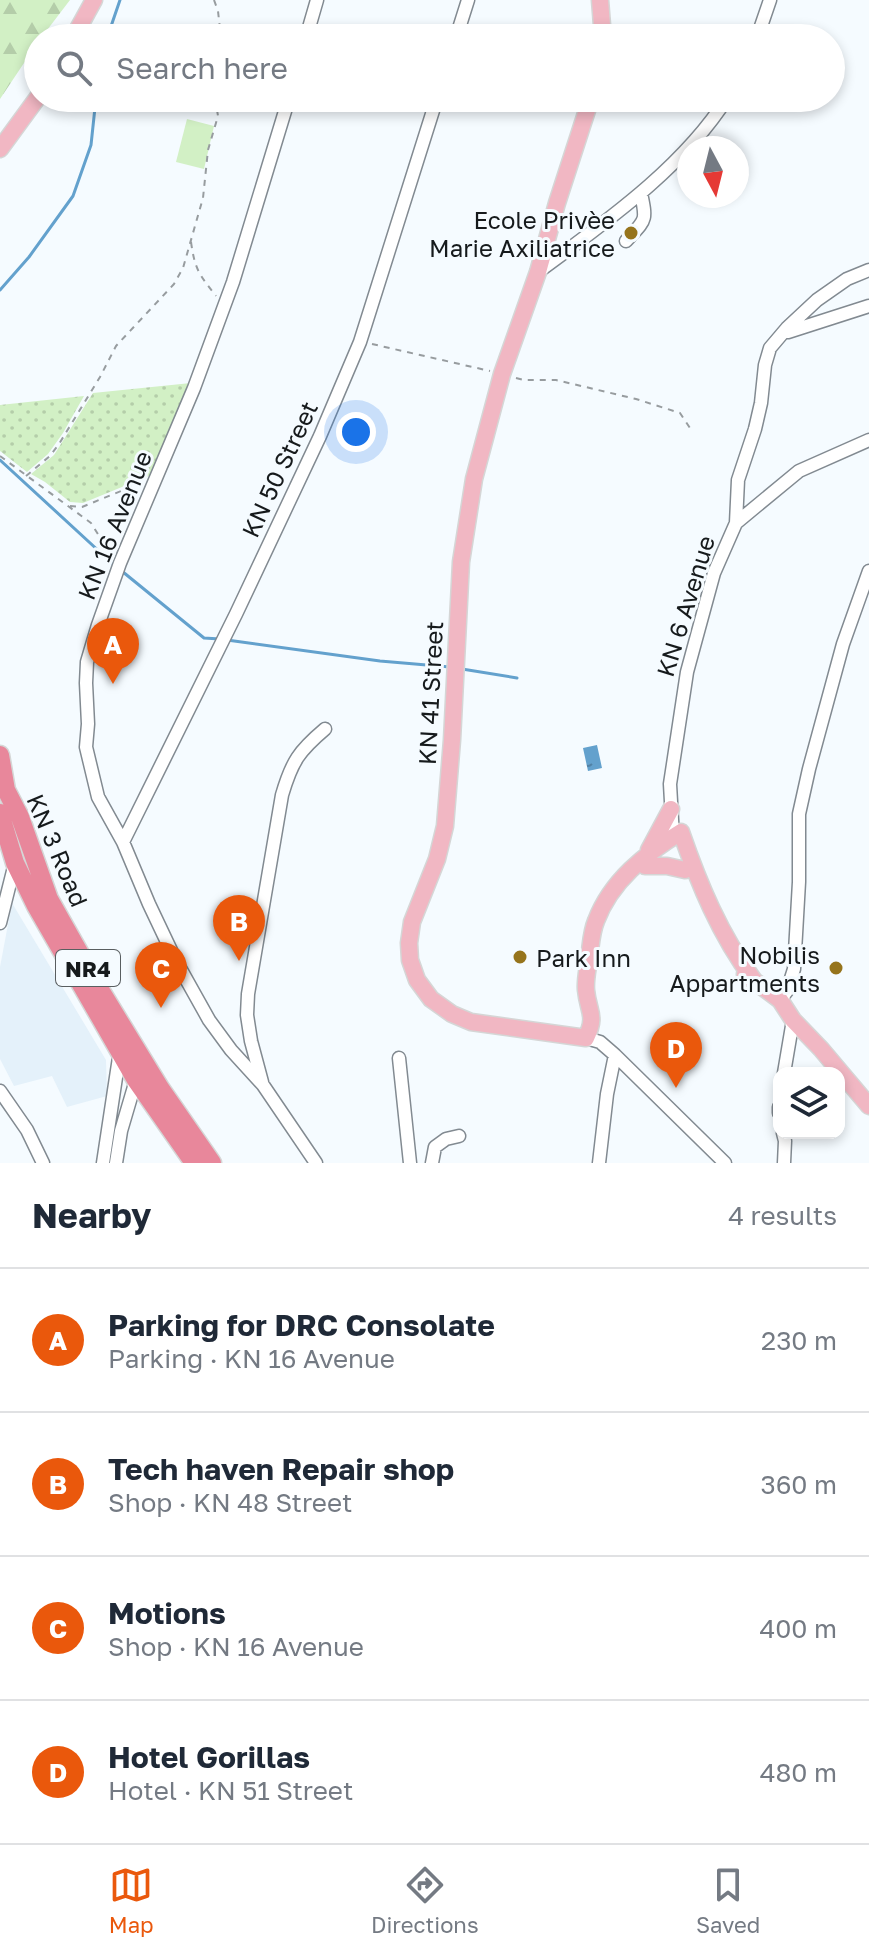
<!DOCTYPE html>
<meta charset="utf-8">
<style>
body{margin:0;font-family:"Golos Text",sans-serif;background:#f6f6f7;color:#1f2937}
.controls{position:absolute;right:24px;bottom:24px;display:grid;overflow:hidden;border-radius:16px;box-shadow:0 4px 12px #0003}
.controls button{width:72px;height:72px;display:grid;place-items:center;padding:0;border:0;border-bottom:2px solid #e0e1e3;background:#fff;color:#1f2937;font:40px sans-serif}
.compass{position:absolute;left:677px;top:136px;width:72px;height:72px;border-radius:50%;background:#fff;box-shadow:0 4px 12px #0003;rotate:173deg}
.you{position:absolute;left:356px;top:432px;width:28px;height:28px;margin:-20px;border:6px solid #fff;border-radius:50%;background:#1a73e8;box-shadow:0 0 0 12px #1a73e833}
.badge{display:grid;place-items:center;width:52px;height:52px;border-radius:50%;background:#ea580c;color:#fff;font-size:26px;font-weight:700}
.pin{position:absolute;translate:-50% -66px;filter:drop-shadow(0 2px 4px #0008)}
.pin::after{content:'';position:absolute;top:42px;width:28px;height:24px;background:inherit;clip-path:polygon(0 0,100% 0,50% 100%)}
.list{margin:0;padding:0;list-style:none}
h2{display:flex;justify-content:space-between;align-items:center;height:104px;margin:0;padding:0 32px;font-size:34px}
h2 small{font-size:26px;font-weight:400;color:#747a83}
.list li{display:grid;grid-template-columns:52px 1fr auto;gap:24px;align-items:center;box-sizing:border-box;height:144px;padding:0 32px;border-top:2px solid #e0e1e3}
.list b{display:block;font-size:30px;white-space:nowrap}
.list p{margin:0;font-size:26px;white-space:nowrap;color:#747a83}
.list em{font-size:26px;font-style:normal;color:#747a83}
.icon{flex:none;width:44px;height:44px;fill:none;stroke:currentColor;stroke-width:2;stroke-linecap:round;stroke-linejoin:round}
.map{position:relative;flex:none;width:869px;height:1163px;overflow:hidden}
.search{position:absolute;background:#fff;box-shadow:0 4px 12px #0003;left:24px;right:24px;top:24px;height:88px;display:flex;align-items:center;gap:20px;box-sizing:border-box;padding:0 28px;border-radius:44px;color:#747a83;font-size:30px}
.sheet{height:680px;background:#fff}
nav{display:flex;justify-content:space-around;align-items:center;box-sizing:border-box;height:112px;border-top:2px solid #e0e1e3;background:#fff;font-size:22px;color:#747a83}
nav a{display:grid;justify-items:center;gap:4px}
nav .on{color:#ea580c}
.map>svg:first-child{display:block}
</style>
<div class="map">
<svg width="869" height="1163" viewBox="0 0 869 1163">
<defs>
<pattern id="grass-dots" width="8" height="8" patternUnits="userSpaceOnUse" patternTransform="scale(2)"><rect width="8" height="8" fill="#d2f0c5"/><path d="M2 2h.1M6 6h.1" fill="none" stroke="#b4cda9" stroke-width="1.8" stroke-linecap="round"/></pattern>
<pattern id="forest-firs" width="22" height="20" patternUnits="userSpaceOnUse" patternTransform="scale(2)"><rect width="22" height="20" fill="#d2f0c5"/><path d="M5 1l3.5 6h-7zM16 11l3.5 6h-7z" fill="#b4cda9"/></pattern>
<pattern id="water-ripples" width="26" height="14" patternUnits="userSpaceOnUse" patternTransform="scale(2)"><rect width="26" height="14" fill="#63a1cd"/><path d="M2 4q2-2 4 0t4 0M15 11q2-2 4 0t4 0" fill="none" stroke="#5182a6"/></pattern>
</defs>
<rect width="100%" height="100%" fill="#f5fbff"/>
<path fill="#e4f1fa" d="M12 903 106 1060 107 1096 67 1107 52 1076 14 1086 0 1059V967Z"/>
<path fill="url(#grass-dots)" d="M191 383 156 473 83 503 70 502 45 482 31 474 54 455 93 393Z
M84 396 63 433 48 454 27 472 0 451V405Z"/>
<path fill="url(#forest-firs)" d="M0 0H70L41 38H38V42L0 99Z"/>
<path fill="#d2f0c5" d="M187 119 214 126 204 169 176 162Z"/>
<path fill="url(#water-ripples)" d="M597 745 602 768 588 771 583 748Z"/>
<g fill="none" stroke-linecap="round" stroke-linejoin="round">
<path stroke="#63a1cd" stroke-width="3" d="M107 38 120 0
M0 290 29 257 73 196 91 145 96 98
M0 460 114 565
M123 572 204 638 220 639
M227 640 380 661 450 667
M462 669 517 678"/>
<defs>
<path id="minor" d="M306 38 317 0
M456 38 468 0
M757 38 770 0
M289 98 233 282 194 388 120 563 98 625 87 662 86 683 88 724 86 747 98 797 123 842 149 904 176 961 209 1020 231 1050 263 1085 316 1163
M626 241C646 219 647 222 641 193
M538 272C604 223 683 168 727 98
M788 332 869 306
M736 523 738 480 755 429 761 403 765 365 770 348 787 328 817 300 847 279 869 270
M673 837 670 784 687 672 714 573 736 523 799 471 869 440
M123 842 236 614 320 436 360 342 437 98
M0 923 15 863
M780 1000 787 991 794 969 799 882V814L809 769 843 644 869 571
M586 1038 600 1042 615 1055 725 1163
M399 1058 410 1163
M784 1073 793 1020
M262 1082 251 1041 247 1015 248 994 282 795C292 761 299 751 325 729
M0 1091 27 1130 43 1163
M779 1107V1113
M783 1133 785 1141 784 1163
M103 1163 120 1051
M116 1163 121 1131 136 1080
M432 1163 435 1147 446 1139 459 1136
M599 1163 607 1094 615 1055"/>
<path id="major" d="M600 0 603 38
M73 38 94 0
M591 98 557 203 538 272 502 374 474 479 461 562 452 740 445 826 437 859 412 922 409 943 410 960 417 980 431 999 452 1014 471 1022 586 1038C597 1015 588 1012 586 990 585 980 588 968 589 958 591 946 591 933 596 921 611 881 645 854 681 832 699 884 720 935 753 979
M0 149 38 97
M649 850 671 809
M645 866H667L685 870
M745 974 780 1000 793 1020 821 1049 869 1106"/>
<path id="highway" d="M0 755 6 790 20 817 49 899 102 993 160 1088 212 1163
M0 813 15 863 36 906 136 1080 194 1163"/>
</defs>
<use href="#minor" stroke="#828a91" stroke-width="15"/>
<use href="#major" stroke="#d5d6d6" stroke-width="19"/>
<use href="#highway" stroke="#d5d6d6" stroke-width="21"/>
<path stroke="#979c9f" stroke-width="2" stroke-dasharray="6 6" stroke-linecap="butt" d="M214 0 218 11 221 38
M191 242C195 270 199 274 216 296
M372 344 490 371
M516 378 524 380H556L636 399 680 413 690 428
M0 456 91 523 101 539 112 548
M26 476 50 456 59 444 100 377 116 346 174 284 183 268 203 198 208 150 218 116 215 98
M70 506 82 507 143 482"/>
<use href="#minor" stroke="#fff" stroke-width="12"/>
<use href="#major" stroke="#f1b7c3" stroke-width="16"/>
<use href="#highway" stroke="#e8879b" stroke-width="18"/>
</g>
<g fill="#96741c" stroke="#f5fbff" stroke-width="3">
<circle cx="631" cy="233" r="8"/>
<circle cx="520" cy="957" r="8"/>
<circle cx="836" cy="968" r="8"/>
</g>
<g text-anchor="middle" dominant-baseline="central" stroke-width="6" stroke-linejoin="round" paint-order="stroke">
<rect fill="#f5fbff" stroke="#595e60" stroke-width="2" x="56" y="950" width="64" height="36" rx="6"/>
<g font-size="22" font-weight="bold" fill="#161a1c">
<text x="88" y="968">NR4</text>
</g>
<g font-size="24" fill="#161a1c" stroke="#f5fbff" text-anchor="end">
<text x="615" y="219">Ecole Privèe<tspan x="615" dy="28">Marie Axiliatrice</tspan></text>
<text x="820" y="954">Nobilis<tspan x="820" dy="28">Appartments</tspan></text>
<text x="536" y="957" text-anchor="start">Park Inn</text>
</g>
<g font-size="24" fill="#161a1c" stroke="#f5fbff">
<text transform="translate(279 469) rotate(-65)">KN 50 Street</text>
<text transform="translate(114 525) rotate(-68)">KN 16 Avenue</text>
<text transform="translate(685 606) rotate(-73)">KN 6 Avenue</text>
<text transform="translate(430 693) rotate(-87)">KN 41 Street</text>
<text transform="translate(58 850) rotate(67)">KN 3 Road</text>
</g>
</g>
</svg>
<div class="controls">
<button><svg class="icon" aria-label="layers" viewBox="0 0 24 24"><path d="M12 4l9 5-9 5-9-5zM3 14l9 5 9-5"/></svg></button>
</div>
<svg class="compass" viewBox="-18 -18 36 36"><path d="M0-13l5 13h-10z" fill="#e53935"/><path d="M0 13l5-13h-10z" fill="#747a83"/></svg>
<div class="you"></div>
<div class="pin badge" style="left:113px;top:684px">A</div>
<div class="pin badge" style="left:239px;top:961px">B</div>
<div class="pin badge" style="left:161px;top:1008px">C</div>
<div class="pin badge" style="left:676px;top:1088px">D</div>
<div class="search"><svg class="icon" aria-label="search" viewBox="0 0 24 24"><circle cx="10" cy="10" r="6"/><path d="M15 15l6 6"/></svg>Search here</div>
</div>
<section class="sheet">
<h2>Nearby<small>4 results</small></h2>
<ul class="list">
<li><span class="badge">A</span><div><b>Parking for DRC Consolate</b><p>Parking · KN 16 Avenue</p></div><em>230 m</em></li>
<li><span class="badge">B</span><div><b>Tech haven Repair shop</b><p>Shop · KN 48 Street</p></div><em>360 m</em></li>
<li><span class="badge">C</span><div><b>Motions</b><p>Shop · KN 16 Avenue</p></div><em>400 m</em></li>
<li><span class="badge">D</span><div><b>Hotel Gorillas</b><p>Hotel · KN 51 Street</p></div><em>480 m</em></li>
</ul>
</section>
<nav>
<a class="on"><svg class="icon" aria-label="map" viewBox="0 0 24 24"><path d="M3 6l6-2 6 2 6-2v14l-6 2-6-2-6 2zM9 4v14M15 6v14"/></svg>Map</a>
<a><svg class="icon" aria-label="directions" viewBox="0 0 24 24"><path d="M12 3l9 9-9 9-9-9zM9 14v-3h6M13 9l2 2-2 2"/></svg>Directions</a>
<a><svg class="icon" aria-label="saved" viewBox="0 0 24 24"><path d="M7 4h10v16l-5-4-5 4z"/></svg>Saved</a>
</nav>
